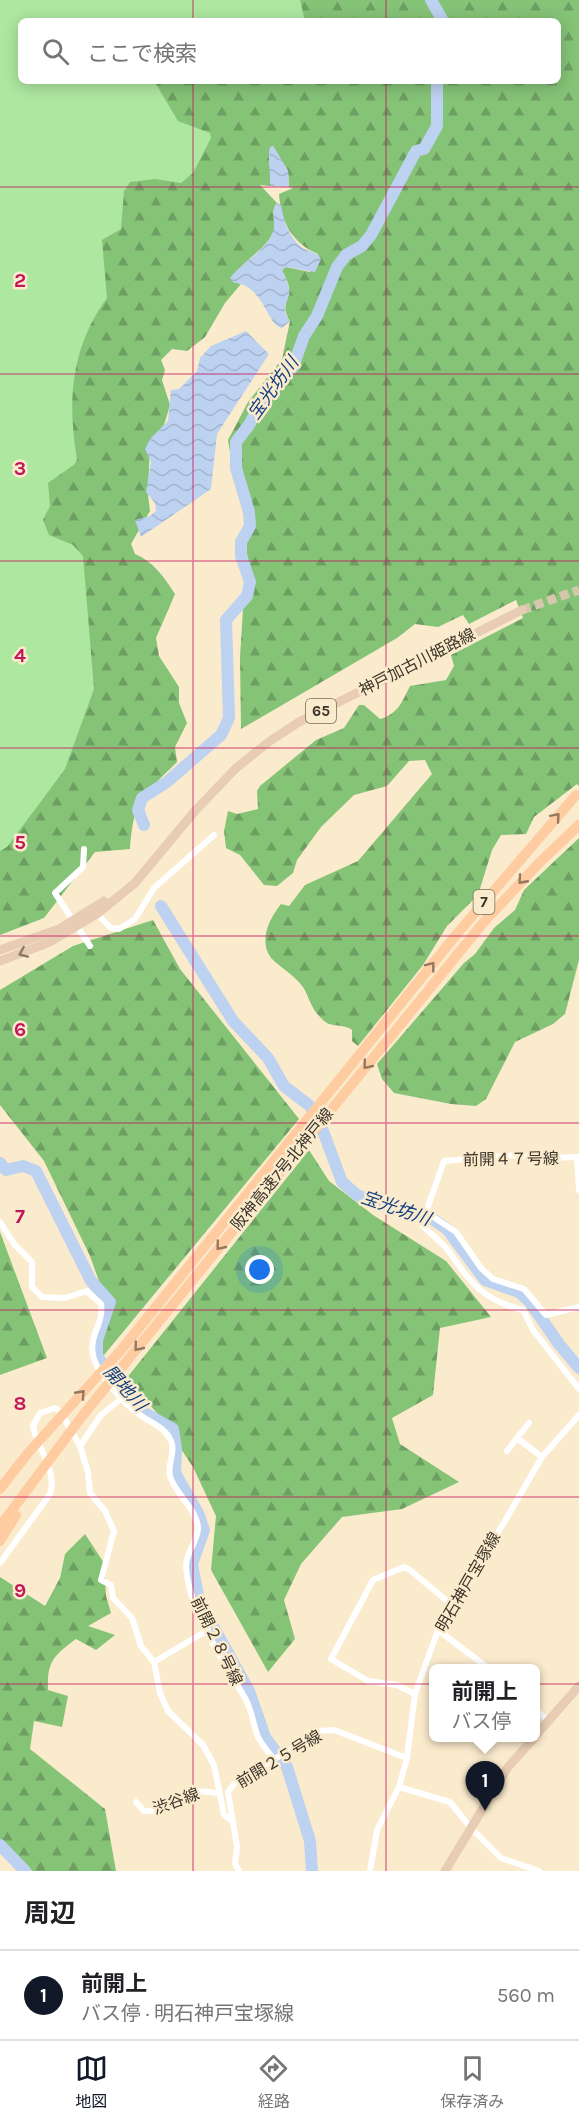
<!DOCTYPE html>
<html lang="ja">
<meta charset="utf-8">
<style>
body{margin:0;font-family:Karla,"Noto Sans JP",sans-serif;background:#f6f6f6;color:#202124}
.you{position:absolute;left:260px;top:1270px;width:21px;height:21px;margin:-15px;border:4px solid #fff;border-radius:50%;background:#1a73e8;box-shadow:0 0 0 9px #1a73e833}
.badge{display:grid;place-items:center;width:39px;height:39px;border-radius:50%;background:#111827;color:#fff;font-size:20px;font-weight:700}
.pin{position:absolute;translate:-50% -50px;filter:drop-shadow(0 2px 3px #0008)}
.pin::after{content:'';position:absolute;top:32px;width:21px;height:18px;background:inherit;clip-path:polygon(0 0,100% 0,50% 100%)}
.popup{position:absolute;left:429px;top:1664px;width:111px;height:78px;box-sizing:border-box;display:grid;place-content:center;border-radius:9px;background:#fff;filter:drop-shadow(0 2px 4px #0005);font-size:20px;white-space:nowrap;color:#757577}
.popup b{font-size:22px;color:#202124}
.popup::after{content:'';position:absolute;left:50%;top:100%;margin-left:-12px;border:12px solid transparent;border-top-color:#fff}
.list{margin:0;padding:0;list-style:none}
h2{display:flex;justify-content:space-between;align-items:center;height:78px;margin:0;padding:0 24px;font-size:26px}
h2 small{font-size:20px;font-weight:400;color:#757577}
.list li{display:grid;grid-template-columns:39px 1fr auto;gap:18px;align-items:center;box-sizing:border-box;height:90px;padding:0 24px;border-top:2px solid #e0e0e0}
.list b{display:block;font-size:22px;white-space:nowrap}
.list p{margin:0;font-size:20px;white-space:nowrap;color:#757577}
.list em{font-size:20px;font-style:normal;color:#757577}
.icon{flex:none;width:33px;height:33px;fill:none;stroke:currentColor;stroke-width:2;stroke-linecap:round;stroke-linejoin:round}
.map{position:relative;flex:none;width:579px;height:1871px;overflow:hidden}
.search{position:absolute;background:#fff;box-shadow:0 3px 15px #0003;left:18px;right:18px;top:18px;height:66px;display:flex;align-items:center;gap:15px;box-sizing:border-box;padding:0 21px;border-radius:9px;color:#757577;font-size:22px}
.sheet{height:168px;background:#fff}
nav{display:flex;justify-content:space-around;align-items:center;box-sizing:border-box;height:84px;border-top:2px solid #e0e0e0;background:#fff;font-size:16px;color:#757577}
nav a{display:grid;justify-items:center;gap:3px}
nav .on{color:#111827}
.map>svg:first-child{display:block}
</style>
<div class="map">
<svg width="579" height="1871" viewBox="0 0 579 1871">
<defs>
<pattern id="forest-firs" width="22" height="20" patternUnits="userSpaceOnUse" patternTransform="scale(1.5)"><rect width="22" height="20" fill="#85c377"/><path d="M5 1l3.5 6h-7zM16 11l3.5 6h-7z" fill="#6e9f62"/></pattern>
<pattern id="water-waves" width="16" height="10" patternUnits="userSpaceOnUse" patternTransform="scale(1.5)"><rect width="16" height="10" fill="#bdd1f0"/><path d="M0 5q4-4 8 0t8 0" fill="none" stroke="#a3b4ce"/></pattern>
</defs>
<rect width="100%" height="100%" fill="#fbebcd"/>
<path fill="#aee7a0" d="M0 0H319L310 21H21V81H278L126 333 121 697 0 866Z"/>
<path fill="url(#forest-firs)" d="M300 0H579V786L577 784 534 817 526 834 501 835 492 850 478 895 447 926 423 965 358 1046 352 1041V1030C343 1023 331 1029 322 1019 310 1008 310 998 303 987 295 976 280 967 271 958 258 940 270 918 281 904L289 906 305 885 358 861 432 774 425 760 409 761 387 786 354 795 321 827 297 860 293 873 277 886 264 885 240 855 226 848 224 831 228 811 237 814 258 809 257 791 260 786 316 740 344 728 359 705H364L380 719C398 714 402 702 410 686L446 680 454 666 451 655 523 618 516 600 469 624 463 615 438 627 415 624 397 638 241 729 240 657 243 609 251 575 245 543 248 510 231 458 228 440 248 402 282 359 290 321C283 310 285 305 289 294 291 286 285 277 282 270L286 267 310 272 318 254C292 243 281 222 279 194L293 188 289 187 288 171 273 146 269 160 272 165 270 186 260 185 277 203C269 212 278 224 272 235 262 253 237 263 233 282L241 284 225 303 205 337 187 351 172 349 161 360 165 370 162 380 170 405 164 425 150 442 148 495 150 511 131 544 135 554C154 562 164 577 175 594L156 638 159 656 179 687V703L187 723 175 747 177 762C142 797 134 798 130 849L95 852 44 918 0 935V851L7 847 65 769 94 689 83 556 73 545 49 535 43 520 50 506 48 483 75 464 77 459C67 401 71 347 107 298L102 240 121 229 124 191 130 182 155 179 181 183 193 173 211 138 210 133 178 121 156 84 157 81H558V21H305Z
M579 838V960L565 1014 553 1024 515 1042 486 1099 476 1106 451 1104 394 1093 382 1079 377 1064 464 963 475 954 494 928 515 910 524 890Z
M153 920 180 969 299 1119 104 1355 99 1349 108 1306 90 1256 44 1161 0 1105V990L73 946Z
M309 1150 329 1181 373 1215 446 1261 491 1317 440 1328 433 1395 392 1418 400 1444 459 1482 402 1509 342 1517 301 1564 284 1600 295 1639 268 1672 211 1570 216 1516 193 1467 157 1413 126 1379Z
M0 1232 47 1358 0 1375Z
M85 1534 104 1563 106 1596 111 1613 88 1626 115 1635 96 1650 76 1639C53 1656 47 1662 48 1690L68 1696 62 1727 34 1721 30 1749 105 1809 116 1871H33L21 1864 0 1842V1577L45 1606 60 1578 65 1554Z"/>
<path fill="url(#water-waves)" d="M273 146 288 171 289 187 270 186C271 172 267 159 270 147Z
M277 203 281 205C283 220 289 237 301 247 308 252 317 251 321 259L315 272 286 267 282 270C285 276 288 282 289 289 290 303 279 306 290 321L282 328C266 325 266 287 233 282L230 278C242 262 263 253 272 234 278 223 269 212 277 203Z
M246 331 269 354 217 434 211 489 141 537 135 520 150 516 156 511 155 503 146 492 151 462 145 449 150 439 168 421 171 390 179 389 197 371 200 358 211 346Z"/>
<g fill="none" stroke-linecap="round" stroke-linejoin="round">
<path stroke="#bdd1f0" stroke-width="12" d="M431 0 443 21
M144 825 138 810 142 798 167 782 221 735 229 718 226 620 247 596 250 582 241 556V542L250 526 249 512 236 468V442L249 425 267 391 293 367 304 336 317 316 337 267 346 255 362 246 371 235 416 151 424 149 437 126V81
M161 906 233 1021 268 1058 284 1086 310 1106 323 1131 342 1182 357 1195 379 1204 431 1218 447 1229 485 1280 519 1292 529 1301 559 1344 579 1368
M0 1163 6 1170 23 1166 36 1171 91 1281 110 1302 97 1340V1356L119 1387 143 1412 173 1429 176 1449 175 1473 198 1513 204 1530 192 1564 199 1601 249 1691 265 1737 287 1767 310 1841 312 1871
M0 1845 25 1871"/>
<path stroke="#d5c7ac" stroke-width="9" stroke-dasharray="9 4.5" stroke-linecap="butt" d="M522 610 579 590"/>
<path stroke="#fff" stroke-width="6" d="M84 849 83 867 55 893 90 946
M97 914 111 928 119 929 135 919 154 888 214 835
M577 1157 579 1190
M579 1157 549 1158 516 1155 444 1161 426 1212 456 1232 481 1268 493 1279 524 1289 546 1315 579 1307
M426 1212 423 1226C431 1235 443 1242 450 1253 471 1284 485 1301 523 1310L533 1330 579 1389
M0 1222 14 1244 32 1262V1287L42 1297 65 1298 87 1291 101 1304C104 1324 89 1334 93 1355 97 1374 125 1405 140 1415 151 1423 165 1427 171 1441 176 1451 167 1465 170 1476 175 1494 197 1509 198 1528 198 1541 186 1552 186 1566 188 1610 224 1661 245 1698 252 1710 253 1724 258 1737 262 1745 268 1752 274 1759
M529 1423 517 1438 542 1457
M80 1446 101 1415 121 1399
M507 1451 517 1438
M0 1563 50 1494C58 1472 37 1448 33 1426L40 1413 55 1408 60 1411 80 1446 88 1472 90 1493 105 1511 114 1531 101 1580 111 1585 113 1598 132 1618 141 1646 154 1662 160 1693 168 1711 203 1745 214 1765 224 1815 233 1822
M438 1630 488 1668
M154 1662 208 1630
M415 1694 397 1685 368 1681 331 1659 373 1580 404 1567 410 1570 452 1605
M536 1710 549 1721
M399 1787 450 1802 471 1828 501 1858 539 1871
M136 1802 144 1811H152C173 1801 195 1785 219 1794
M239 1871 235 1864 237 1847 228 1792 235 1783 321 1731 334 1730 407 1758
M370 1871 377 1830 399 1787 407 1758 415 1694 438 1630 470 1581 542 1457 579 1415"/>
<path stroke="#e8ccb4" stroke-width="9" d="M0 950 59 929 104 901
M0 961 50 942 97 914 135 883 195 811 236 768 270 741 299 722 522 610
M536 1735 579 1686
M445 1871 508 1767 534 1738"/>
<path stroke="#ffcba0" stroke-width="10" d="M0 1489 28 1453 122 1349 456 935 576 795
M0 1526 83 1415 483 923 540 862 579 825
M0 1541 16 1515"/>
</g>
<defs><path id="oneway-chevron" d="M-2-3.5L2.5 0L-2 3.5" fill="none" stroke-width="1.6" stroke-linecap="round" stroke-linejoin="round" transform="scale(1.5)"/></defs>
<g stroke="#94785f">
<use href="#oneway-chevron" transform="translate(556 817) rotate(-49)"/>
<use href="#oneway-chevron" transform="translate(522 880) rotate(132)"/>
<use href="#oneway-chevron" transform="translate(431 966) rotate(-52)"/>
<use href="#oneway-chevron" transform="translate(367 1065) rotate(129)"/>
<use href="#oneway-chevron" transform="translate(220 1246) rotate(129)"/>
<use href="#oneway-chevron" transform="translate(138 1347) rotate(129)"/>
<use href="#oneway-chevron" transform="translate(81 1394) rotate(-48)"/>
</g>
<use stroke="#897968" href="#oneway-chevron" transform="translate(23 953) rotate(157)"/>
<path fill="none" stroke="#c2185b" stroke-width="1.5" stroke-opacity="0.55" d="M193 0V21M386 0V21M193 81V1871M386 81V1871M0 187H579M0 374H579M0 561H579M0 748H579M0 936H579M0 1123H579M0 1310H579M0 1497H579M0 1684H579"/>
<g text-anchor="middle" dominant-baseline="central" stroke-width="5" stroke-linejoin="round" paint-order="stroke">
<g fill="#fbebcd" stroke="#756c5b" stroke-width="1.5">
<rect x="306" y="699" width="30" height="24" rx="4.5"/>
<rect x="473.5" y="890" width="21" height="24" rx="4.5"/>
</g>
<g font-size="15" font-weight="bold" fill="#3c352a">
<text x="321" y="711">65</text>
<text x="484" y="902">7</text>
</g>
<g font-size="16" fill="#3c352a" stroke="#fbebcd">
<text transform="translate(417 662) rotate(-27)">神戸加古川姫路線</text>
<text transform="translate(511 1159) rotate(-1)">前開４７号線</text>
<text transform="translate(282 1169) rotate(-51)">阪神高速7号北神戸線</text>
<text transform="translate(468 1582) rotate(-60)">明石神戸宝塚線</text>
<text transform="translate(217 1641) rotate(64)">前開２８号線</text>
<text transform="translate(279 1759) rotate(-31)">前開２５号線</text>
<text transform="translate(176 1801) rotate(-20)">渋谷線</text>
</g>
<g font-size="18" font-style="italic" fill="#143f81" stroke="#fbebcd">
<text transform="translate(273 388) rotate(-54)">宝光坊川</text>
<text transform="translate(396 1208) rotate(19)">宝光坊川</text>
<text transform="translate(125 1388) rotate(48)">開地川</text>
</g>
</g>
<g font-size="20" text-anchor="middle" font-weight="bold" fill="#c2185b" stroke="#fbebcd" stroke-width="5" stroke-linejoin="round" paint-order="stroke">
<text x="20" y="287">2</text>
<text x="20" y="475">3</text>
<text x="20" y="662">4</text>
<text x="20" y="849">5</text>
<text x="20" y="1036">6</text>
<text x="20" y="1223">7</text>
<text x="20" y="1410">8</text>
<text x="20" y="1597">9</text>
</g>
</svg>
<div class="you"></div>
<div class="pin badge" style="left:485px;top:1811px">1</div>
<div class="popup"><b>前開上</b>バス停</div>
<div class="search"><svg class="icon" aria-label="search" viewBox="0 0 24 24"><circle cx="10" cy="10" r="6"/><path d="M15 15l6 6"/></svg>ここで検索</div>
</div>
<section class="sheet">
<h2>周辺<small></small></h2>
<ul class="list">
<li><span class="badge">1</span><div><b>前開上</b><p>バス停 · 明石神戸宝塚線</p></div><em>560 m</em></li>
</ul>
</section>
<nav>
<a class="on"><svg class="icon" aria-label="map" viewBox="0 0 24 24"><path d="M3 6l6-2 6 2 6-2v14l-6 2-6-2-6 2zM9 4v14M15 6v14"/></svg>地図</a>
<a><svg class="icon" aria-label="directions" viewBox="0 0 24 24"><path d="M12 3l9 9-9 9-9-9zM9 14v-3h6M13 9l2 2-2 2"/></svg>経路</a>
<a><svg class="icon" aria-label="saved" viewBox="0 0 24 24"><path d="M7 4h10v16l-5-4-5 4z"/></svg>保存済み</a>
</nav>
